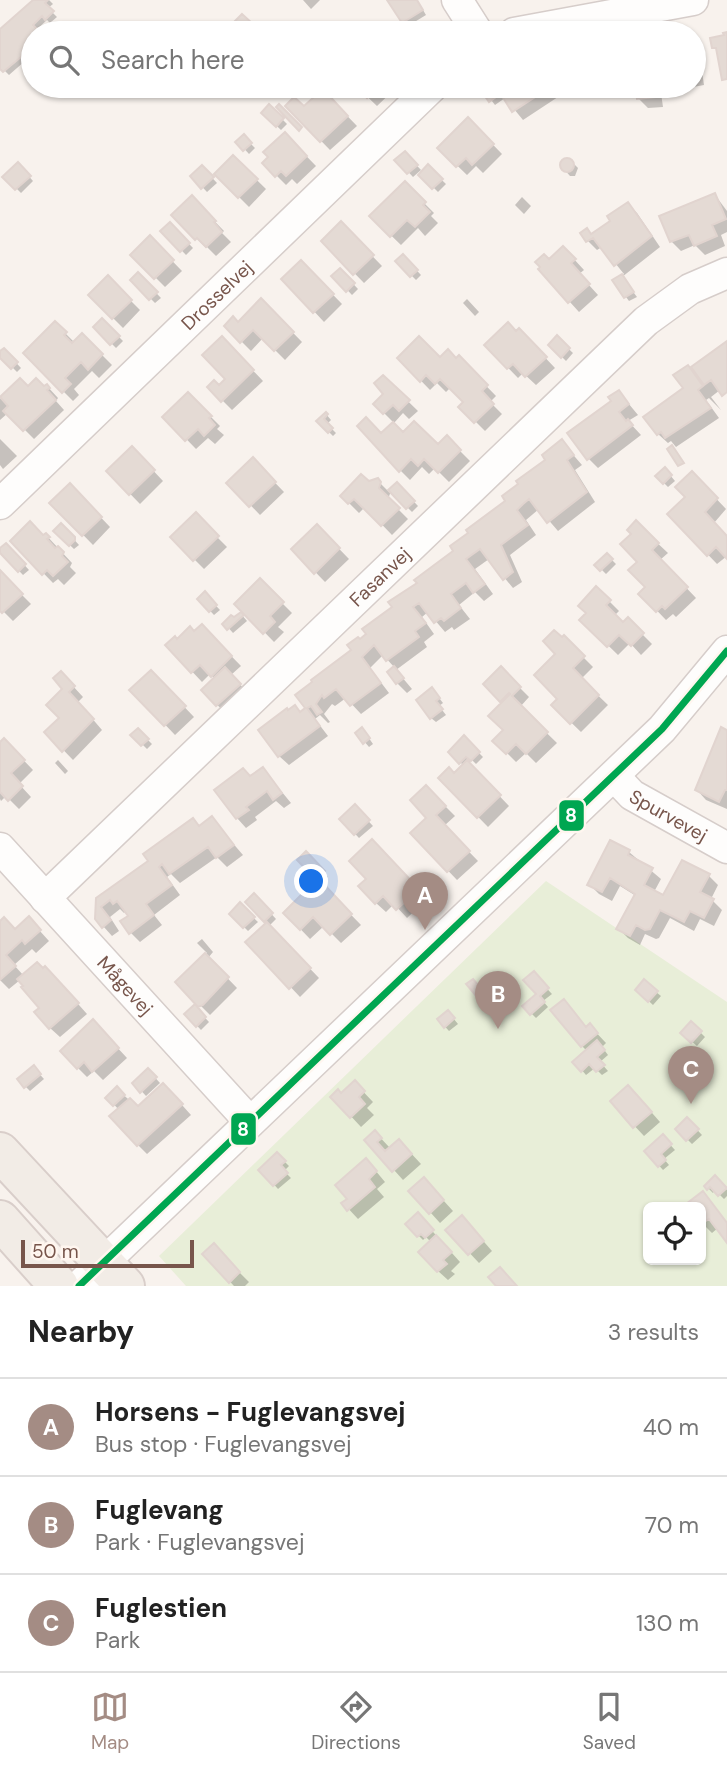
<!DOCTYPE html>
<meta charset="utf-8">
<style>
body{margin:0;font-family:"DM Sans",sans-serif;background:#f6f6f6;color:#222}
.controls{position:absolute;right:21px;bottom:21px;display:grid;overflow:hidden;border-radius:10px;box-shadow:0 2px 5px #0004}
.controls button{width:63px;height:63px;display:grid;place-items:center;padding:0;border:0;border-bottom:2px solid #e0e0e0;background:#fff;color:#222;font:35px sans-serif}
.scale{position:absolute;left:21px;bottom:18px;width:173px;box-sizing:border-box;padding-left:7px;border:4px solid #77554b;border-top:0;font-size:19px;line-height:24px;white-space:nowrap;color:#77554b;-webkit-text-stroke:5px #fff6ef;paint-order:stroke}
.you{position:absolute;left:312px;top:882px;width:24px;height:24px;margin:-18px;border:5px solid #fff;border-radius:50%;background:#1a73e8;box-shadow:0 0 0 10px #1a73e833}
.badge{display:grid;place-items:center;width:46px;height:46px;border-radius:50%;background:#a48c84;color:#fff;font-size:23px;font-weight:700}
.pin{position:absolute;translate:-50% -58px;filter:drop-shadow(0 2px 4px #0008)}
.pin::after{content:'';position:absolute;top:37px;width:24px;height:21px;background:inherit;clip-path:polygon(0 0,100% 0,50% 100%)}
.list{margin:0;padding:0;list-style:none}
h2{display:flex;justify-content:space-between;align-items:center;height:91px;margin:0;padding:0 28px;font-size:30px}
h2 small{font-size:23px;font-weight:400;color:#767676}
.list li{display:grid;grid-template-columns:46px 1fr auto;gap:21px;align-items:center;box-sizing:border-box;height:98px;padding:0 28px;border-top:2px solid #e0e0e0}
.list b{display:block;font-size:26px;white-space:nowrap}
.list p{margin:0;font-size:23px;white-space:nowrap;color:#767676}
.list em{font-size:23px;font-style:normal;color:#767676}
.icon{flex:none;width:38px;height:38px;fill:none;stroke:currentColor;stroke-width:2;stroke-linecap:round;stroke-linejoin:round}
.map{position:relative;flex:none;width:727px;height:1286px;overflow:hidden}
.search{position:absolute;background:#fff;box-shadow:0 2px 5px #0004;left:21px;right:21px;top:21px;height:77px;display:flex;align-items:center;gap:18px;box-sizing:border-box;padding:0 24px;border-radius:38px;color:#767676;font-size:26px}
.sheet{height:385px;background:#fff}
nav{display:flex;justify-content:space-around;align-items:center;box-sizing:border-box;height:98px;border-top:2px solid #e0e0e0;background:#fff;font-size:19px;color:#767676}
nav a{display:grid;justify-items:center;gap:4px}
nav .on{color:#a48c84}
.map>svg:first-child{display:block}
</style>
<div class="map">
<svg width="727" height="1286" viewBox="0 0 727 1286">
<rect width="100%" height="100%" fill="#f8f2ed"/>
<path fill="#e8eed8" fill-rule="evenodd" d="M546 881 727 1002V1286H186L159 1256ZM648 1207H701V1260H648Z"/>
<path fill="#0003" d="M35 0H49L53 4 48 8 57 17 50 23 47 20 36 30 39 33H33V54L9 75 0 66V32Z
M303 0H320L311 9Z
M390 0H417L426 15 408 26Z
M242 16 256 30 253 33H248L237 22Z
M266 25 275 33H261Z
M353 25 362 33H345Z
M694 58 701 64 704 85 661 93 663 107 648 108 639 99 646 86H694Z
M356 86H398L377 106Z
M480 86H494L497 90 504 86H559L564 93 523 120 505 98 495 105Z
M601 86H628L605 90Z
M323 91 357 126 330 150 287 106 304 109Z
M269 106 287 124 281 130 263 113Z
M468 119 502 154 483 173 476 166 467 175 439 148Z
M285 134 316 166 297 184 292 179 286 185 264 163Z
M244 137 255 148 249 154 238 142Z
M405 153 421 170 413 177 397 160Z
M233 157 266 189 249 207 216 174Z
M565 160H570L578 168 575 176H570L562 167Z
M18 164 33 181 21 193 5 177Z
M202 167 217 183 207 192 192 176Z
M428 167 446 184 438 192 421 175Z
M405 184 434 213 431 216 438 223 425 236 418 228 401 245 371 216Z
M715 195 727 211V232L721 235 725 246 705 255 695 245 681 251 671 241Z
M522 197 531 206 524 214 515 205Z
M192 198 224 231 222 233 231 242 216 256 207 247 206 248 174 215Z
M628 204 637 213 660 247 622 277 637 297 629 301 614 281 624 274 602 247 597 250 588 241 612 221Z
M170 224 193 248 186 255 163 231Z
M341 224 382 266 364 283 323 241Z
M150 238 182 271 165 287 133 255Z
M403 256 421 275 416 280 397 261Z
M573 258 584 270 579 274 598 295 579 312 540 269 549 261Z
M301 262 342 304 324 322 284 279Z
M340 270 358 289 352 295 334 276Z
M138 274 161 298 155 303 132 280Z
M108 278 140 310 123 328 90 295Z
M467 299 479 312 475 316 463 303Z
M261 300 302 342 285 360 263 338 251 351 226 326 238 324Z
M102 320 123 341 116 348 95 327Z
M55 323 75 343 82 335 112 365 99 378 92 371 74 389 79 395 73 401 25 353Z
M519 330 555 368 536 385 523 373 518 378 486 345Z
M222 338 263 381 232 410 209 387H219L228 380Z
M557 338 573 353 566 361 550 345Z
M727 343V390H720L711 397 721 410 709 398 706 400 719 418 676 447 671 441 668 443 658 434 685 388 690 370Z
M4 350 21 368 17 372 0 355Z
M399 358 456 360 459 358 496 396 490 402 502 414 485 431 461 407 466 402 451 387 446 392 437 383 430 390Z
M383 377 418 411 409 419 403 413 394 423 375 404 385 394Z
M20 381 28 388 47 386 58 398 56 401 64 410 34 439 8 413 0 420V399Z
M619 392 638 415 628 421 641 435 598 468 588 458Z
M188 394 220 426 217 429 224 435 215 444 208 438 196 449 165 417Z
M326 414 331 420 327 424 336 433 333 436 318 421Z
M403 435 438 446 447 438 470 461 449 482 435 468 429 474 422 467 410 480 400 470 381 436Z
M0 439 17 456 3 469 0 465Z
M562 442 582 465 575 470 595 502 558 531 539 509 526 520 536 535 510 555 522 582 513 588 489 559 475 569 493 594 484 601 475 592 459 605 470 619 454 630 452 627 445 632 428 612 422 617 434 634 424 642 427 647 396 670 412 689 407 693 397 683 389 673 395 668 383 655 370 668 389 693 361 714 346 698 335 706 332 704 324 714 330 722 328 723 320 715 315 719 328 736 289 765 279 756 301 713 307 708 298 695 354 650 419 583 508 501 548 460Z
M132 448 163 481 140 504 108 471Z
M253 460 284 492 260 515 229 483Z
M665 469 675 481 668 487 657 476Z
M692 473 726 509 714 523 727 537V556L717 564 669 514 687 497Z
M377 480 389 492 391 491 388 499 408 519 392 535 365 507 359 513 342 496Z
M397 484 418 506 412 512 391 491Z
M70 485 110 527 93 545 52 503Z
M195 515 227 547 204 569 172 537Z
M636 523 668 553 660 560 696 598 676 617 673 614 666 620 641 594 648 587 633 534Z
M61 525 79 545 74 549 55 531Z
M317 526 349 559 325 582 293 549Z
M46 535 72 563 70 567 76 573 64 585 58 579 53 583 12 541 44 538Z
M6 545 29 570 23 575 0 551Z
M607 555 616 564 606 574 597 565Z
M0 573 31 604 13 621 0 608Z
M260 581 292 613 278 627 284 632 274 642 237 604Z
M596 588 619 611 614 616 623 624 628 620 652 644 641 655 630 643 618 655 582 620 588 613Z
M205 594 220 610 214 615 199 599Z
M241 614 247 621 233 633 225 624Z
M202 626 241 666 231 675 249 694 227 715 203 690 215 679 210 674 202 682 167 645 194 633Z
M564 638 593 667 581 679 608 705 581 732 553 705 560 699 557 654Z
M501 669 529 697 520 707 557 743 536 763 526 753 516 762 495 741 505 730 504 703 485 684Z
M151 672 194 717 175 735 132 690Z
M61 673 83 697 78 702 102 730 73 760 46 732 61 718 65 689Z
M436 694 443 703 439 706 446 715 436 722 431 718Z
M138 730 152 744 147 749 133 735Z
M727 732V809L706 800 697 790Z
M357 733 366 734 373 744 369 747Z
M464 738 483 757 476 764 472 760 468 763 509 806 488 827 440 778 454 776 464 766 450 752Z
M4 740 33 770 19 784 31 797 19 809 6 796 1 801 0 799V744Z
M58 760 68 771 65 774 55 763Z
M263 769 291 803 284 808 276 801 255 817 257 820 246 828 237 818 251 778Z
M426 787 455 816 444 826 478 861 457 880 412 833 429 818Z
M355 807 373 826 359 838 341 819Z
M212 819 243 855 227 867 217 857 180 883 171 874 167 877 180 895 154 915 162 925 140 942 130 932V916L126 911 124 913 120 909 110 917 119 931 112 936 103 926 98 899Z
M372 842 427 899 407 918 394 904 386 912 376 903 369 879Z
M629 852 661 879 654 892 664 898 709 876 718 885 711 899 722 910 714 926 700 919 694 931 670 918 659 938 656 939 645 934 640 945 628 938 619 929 636 896 620 886 612 901 599 894 589 884Z
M306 854 328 877 321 884 361 925 341 943 324 926 310 939 285 913 319 880 299 860Z
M254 895 276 919 269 926 319 978 300 997 248 942 268 923 247 902Z
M240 905 258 922 248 931 231 914Z
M29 919 49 941 36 953 32 949 14 965 24 976 55 978 87 1014 60 1037 50 1028 42 1008 20 980 9 989 0 980V923L15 931Z
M202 939 213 952 208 958 237 988 210 1015 177 982 207 953 197 943Z
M533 974 552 994 543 1001 548 1007 536 1018 524 1006 538 994Z
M477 985 486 996 482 1000 478 996Z
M637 990 656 992 661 996 653 1005Z
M195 1007 209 1022 201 1030 186 1014Z
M573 1011 587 1028 590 1026 606 1043 602 1047 608 1055 600 1062 608 1071 602 1075 595 1068 586 1075 575 1062 587 1051 582 1046Z
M448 1012 458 1024 449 1031 439 1020Z
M691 1023 705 1037 697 1046 682 1033Z
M102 1031 127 1058 103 1080 94 1071 87 1077 78 1068Z
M34 1068 44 1079 30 1091 19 1080Z
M148 1070 160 1083 146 1096 134 1083Z
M355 1083 373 1102 367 1108 374 1115 361 1127 333 1097 341 1095Z
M117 1089 138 1108 173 1095 191 1115 147 1154 138 1145 119 1110 108 1098Z
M638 1097 660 1122 644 1136 612 1102Z
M687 1119 702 1135 692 1144 677 1129Z
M375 1132 390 1148 408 1150 421 1164 403 1180 367 1140Z
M663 1137 675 1150 664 1159 669 1165 663 1170 646 1151Z
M277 1154 289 1166 284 1171 291 1178 278 1189 261 1170Z
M375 1170 385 1182 377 1189 384 1197 358 1219 344 1204Z
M715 1177 727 1190V1196L724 1199 715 1190 713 1193 706 1186Z
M433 1189 453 1211 440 1223 411 1191Z
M712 1203 727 1223V1240L718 1228 712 1233 702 1223 701 1207H690L688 1205Z
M417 1214 460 1262 451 1271 455 1274 448 1280 438 1271 431 1242 426 1237 423 1240 407 1224Z
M471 1227 492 1251 479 1263 448 1230Z
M213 1246 249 1282 245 1286H234L204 1254Z"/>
<path fill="#e4dad4" stroke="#e1d4cf" stroke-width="2" d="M33 0H48L45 3 54 11 45 20 42 16 33 25 41 33H33V47L3 72 0 69V29Z
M387 0H417L423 10 402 23Z
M242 14 253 24 245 33 234 22Z
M727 32V79L722 80 716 48H712L710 38 724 35 723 33Z
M354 86H379L367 98Z
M478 86H494L500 94 489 102Z
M501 86H552L512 112 497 88Z
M653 86 655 97 637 99 635 87Z
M323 89 348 116 320 142 285 106 294 97 304 106Z
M269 104 284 118 276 127 261 113Z
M279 104 302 127 299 131 276 107Z
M468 117 494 144 472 165 466 158 456 167 437 148Z
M285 132 307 156 286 176 281 171 275 177 262 163 268 157 263 152Z
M244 134 252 143 243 151 235 142Z
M405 151 418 165 407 174 394 160Z
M233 155 258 179 238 198 214 174Z
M560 165a7 7 0 1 1 14 0a7 7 0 1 1-14 0Z
M18 162 31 176 15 190 2 177Z
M428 164 443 179 432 189 418 175Z
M202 165 214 177 201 189 190 176Z
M405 181 426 202 423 205 430 212 415 227 407 220 390 237 369 216Z
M715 193 726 219 712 225 717 236 694 246 689 235 670 242 659 216Z
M192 195 216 221 214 222 222 232 206 247 197 238 195 240 171 215Z
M628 202 652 236 614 266 593 238 586 242 580 233 587 228 591 234 610 221 607 216Z
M341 221 374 255 353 275 321 241Z
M170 222 190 243 180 252 160 231Z
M150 235 174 260 154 279 130 255Z
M563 246 576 259 571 263 590 284 568 303 538 269 540 267 535 262 544 254 549 259Z
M403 254 418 270 410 277 395 261Z
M301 260 334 294 313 313 281 279Z
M340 268 355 283 346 292 331 276Z
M138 272 158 292 149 300 130 280Z
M622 274 634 292 624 298 612 280Z
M108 275 132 300 112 319 88 295Z
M261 298 294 332 274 351 253 330 240 343 224 326 233 316 238 322Z
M102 318 120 336 110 345 93 327Z
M55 321 67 332 64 335 72 343 82 333 103 354 88 370 81 362 65 378 71 384 62 393 23 353Z
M508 322 516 331 519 328 547 357 525 377 513 364 507 369 484 345Z
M557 335 570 348 561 358 548 345Z
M222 336 254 370 221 402 207 387 214 380 219 385 225 379 202 355Z
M419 336 440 357 448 349 456 358 459 355 488 385 482 391 494 404 474 423 458 407 463 402 440 379 435 384 426 375 420 382 397 358Z
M727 341V392L722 396 711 380 704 385 691 367Z
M4 348 18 362 11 369 0 358V351Z
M688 365 703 386 698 390 711 408 665 438 661 432 657 435 643 417 683 388 673 375Z
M383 375 410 400 399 411 393 405 383 414 373 404 383 394 374 383Z
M20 378 28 386 36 378 44 386 47 384 50 388 47 390 56 400 23 431 3 411 8 406 0 397Z
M619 390 629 404 619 412 626 421 628 419 633 425 587 460 567 433 611 401 608 397Z
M188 392 212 416 209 418 215 425 204 436 198 429 185 441 162 417Z
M326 412 328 414 324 419 333 428 328 433 316 421Z
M366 417 381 433 393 422 403 432 414 421 438 444 447 435 461 450 438 473 424 459 418 466 411 459 399 472 357 426Z
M562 439 574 455 567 460 587 492 547 523 529 499 523 504 517 510 528 525 501 545 513 572 503 580 480 549 466 559 485 584 473 593 466 583 451 594 461 608 444 621 441 618 434 623 419 603 413 607 426 623 415 631 419 637 386 661 374 645 362 657 381 683 350 706 336 689 324 698 322 695 316 704 322 712 317 715 311 706 307 708 320 726 278 757 258 730 287 708 288 710 295 705 300 712 305 708 295 695 312 682 311 680 351 650 347 645 358 637 360 639 366 634 362 629 392 607 388 602 417 583 414 580 453 551 450 546 468 533 466 530 505 501 502 496 518 484 516 481 545 460 542 455Z
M672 445 684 463 678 466 667 449Z
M132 446 155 470 129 495 106 471Z
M253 457 276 482 249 507 226 483Z
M665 467 672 475 663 484 655 476Z
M692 471 718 498 705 512 727 536V559L716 547 707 556 667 514 685 497 675 487Z
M361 474 369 481 378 478 381 482 379 488 400 508 381 526 354 499 348 504 340 496Z
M397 482 415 501 406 509 388 490Z
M70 483 102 517 82 536 49 503Z
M196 512 219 536 193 561 170 537Z
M636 520 659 543 652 550 688 587 665 609 662 606 656 612 638 594 645 587 628 570 637 562 620 544 631 534 627 530Z
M30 521 43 535 46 533 50 537 47 539 55 548 58 546 64 552 62 556 68 562 53 576 47 570 42 575 10 541Z
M61 523 75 537V540L69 546 53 531Z
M317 524 340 548 314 574 291 549Z
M6 543 26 564 18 572 0 553V548Z
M607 553 613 559 600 571 594 565Z
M0 570 23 594 2 613 0 611Z
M260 578 284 602 270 616 275 622 263 634 234 604Z
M596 586 611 600 606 605 623 622 628 617 644 633 631 646 619 635 607 647 579 620 586 613 578 606Z
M205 591 217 605 209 612 197 599Z
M241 612 244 615 227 630 222 624 231 615 234 617Z
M202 624 232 656 211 677 200 665 191 673 165 645 175 636 177 639 190 626 194 631Z
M554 630 562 637 564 635 585 656 573 668 599 695 570 724 551 705 557 699 534 675 555 654 543 641Z
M394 666 404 678 396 684 387 672Z
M501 666 521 687 512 696 548 732 526 754 516 744 506 754 492 741 503 730 488 716 510 694 509 693 500 702 483 684Z
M225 667 241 684 216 706 201 690Z
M151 670 186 706 164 726 129 690Z
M61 671 75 686 69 692 94 719 62 752 44 732 59 718 46 705 62 689 53 678Z
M432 687 440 698 436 701 443 709 430 719 416 700Z
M362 727 370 738 363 744 355 733Z
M721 727 727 730V790H725L719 802 695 790Z
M138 728 149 739 141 746 130 735Z
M464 735 480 752 471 761 466 757 459 764 448 752Z
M4 738 25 760 11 773 23 786 8 801 0 792V742Z
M467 760 501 795 477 818 438 778 449 767 454 773Z
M263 767 282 793 273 800 267 791 246 807 249 810 236 819 214 790 243 768 250 776Z
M426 785 446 806 436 815 470 851 447 872 410 833 426 818 410 800Z
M355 804 370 820 354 835 339 819Z
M212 816 234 845 216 858 208 847 169 874 162 864 159 867 172 885 146 904 154 915 129 934 120 921 128 916 117 901 113 904 110 900 101 907 111 920 102 928 95 919 96 898 148 861 143 854 193 818 199 826Z
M372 839 419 889 396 910 383 896 375 904 358 886 366 879 349 861Z
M610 840 630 850 628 855 653 868 644 885 663 895 682 860 710 874 700 892 714 899 704 918 690 911 684 922 660 910 650 929 645 930 636 925 630 936 616 929 635 894 610 878 602 892 587 885Z
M306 851 325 871 316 880 297 860Z
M318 878 352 914 330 935 313 917 300 930 283 913Z
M254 893 273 913 264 922 245 902Z
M240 902 255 917 243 928 229 914Z
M29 916 41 930 25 944 22 940 6 955 16 966 0 980V921L4 917 15 929Z
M267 922 311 968 289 989 245 942Z
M205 953 229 977 203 1005 198 1007 175 982Z
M37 962 43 968 45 966 79 1003 49 1029 34 1012 39 1008 21 987 23 986 17 979Z
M534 971 549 988 540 996 545 1002 530 1015 522 1006 536 994 523 980Z
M473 979 483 991 477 997 466 984Z
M644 979 658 991 648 1002 635 990Z
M564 999 586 1027 590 1023 598 1033 581 1047 550 1010Z
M195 1004 206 1017 196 1027 184 1014Z
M448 1010 455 1018 444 1028 437 1019Z
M93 1019 119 1048 92 1072 84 1062 77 1069 60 1051Z
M691 1021 702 1031 691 1043 680 1033Z
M597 1040 605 1050 597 1057 605 1065 596 1072 589 1064 581 1072 572 1062Z
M34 1065 41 1074 24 1088 17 1079Z
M148 1068 157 1077 140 1093 132 1083Z
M355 1080 365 1091 359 1097 365 1104 350 1118 330 1097 338 1089 341 1093Z
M163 1083 183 1104 137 1146 109 1116 130 1098 138 1106Z
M628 1085 652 1112 633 1128 610 1101Z
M117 1086 125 1095 113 1106 105 1098Z
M687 1117 699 1129 686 1141 675 1129Z
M375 1130 382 1138 377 1142 385 1151 399 1139 412 1154 392 1172 364 1140Z
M663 1134 672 1144 661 1154 666 1160 658 1167 644 1151Z
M277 1152 286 1161 281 1165 288 1173 273 1186 258 1170Z
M366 1158 377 1171 369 1179 375 1187 347 1211 341 1203 347 1199 335 1185Z
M715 1175 727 1188 718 1196 710 1187 707 1190 704 1186Z
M424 1177 444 1200 429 1214 408 1191Z
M703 1191 727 1223V1243L709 1219 701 1224V1207H688L686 1204Z
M418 1212 434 1230 425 1238 421 1234 417 1237 405 1224Z
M462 1215 484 1241 468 1255 445 1230Z
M436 1235 452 1252 443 1260 447 1264 437 1272 418 1252Z
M214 1243 240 1272 229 1283 202 1254Z
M500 1267 517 1286H496L488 1277Z"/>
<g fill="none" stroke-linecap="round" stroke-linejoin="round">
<defs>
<g id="minor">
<path d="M457 0 478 33"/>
<path d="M514 33 693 0"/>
<path id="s1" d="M0 504 433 86"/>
<path id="s2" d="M614 776 632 795 727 848"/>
<path id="s3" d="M0 848 250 1122"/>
<path id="s4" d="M45 898 646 321 690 289 727 273"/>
<path d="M79 1286 662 729 727 651"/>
</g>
<path id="major" d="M0 1152 125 1286
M0 1220 59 1286"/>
</defs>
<use href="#minor" stroke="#d6cdca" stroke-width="33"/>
<use href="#major" stroke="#d9ceca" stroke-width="42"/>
<use href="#minor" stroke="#fefdfc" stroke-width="30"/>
<use href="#major" stroke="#f2ece6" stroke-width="38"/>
<defs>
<path id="bus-1" d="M79 1286 662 729 727 651"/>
</defs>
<use href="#bus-1" stroke="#fff6ef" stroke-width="12"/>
<use href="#bus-1" stroke="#00a651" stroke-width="7"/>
</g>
<g text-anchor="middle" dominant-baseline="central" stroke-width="5" stroke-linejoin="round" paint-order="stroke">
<g font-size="19" fill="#77554b" stroke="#fff6ef">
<text stroke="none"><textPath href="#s1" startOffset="301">Drosselvej</textPath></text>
<text stroke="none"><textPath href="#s4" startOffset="464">Fasanvej</textPath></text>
<text stroke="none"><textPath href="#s2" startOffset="68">Spurvevej</textPath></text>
<text stroke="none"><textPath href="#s3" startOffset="186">Mågevej</textPath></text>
</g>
</g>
<g stroke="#fff6ef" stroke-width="2.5">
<rect x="558" y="799" width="27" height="33" rx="7" fill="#00a651"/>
<rect x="230" y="1112" width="27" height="34" rx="7" fill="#00a651"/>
</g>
<g font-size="19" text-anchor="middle" font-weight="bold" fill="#fff">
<text x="571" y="822">8</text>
<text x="243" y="1136">8</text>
</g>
</svg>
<div class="controls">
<button><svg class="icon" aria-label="locate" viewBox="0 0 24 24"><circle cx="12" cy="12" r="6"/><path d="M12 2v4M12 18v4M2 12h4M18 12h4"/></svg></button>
</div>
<div class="scale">50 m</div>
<div class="you"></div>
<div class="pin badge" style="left:425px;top:930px">A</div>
<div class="pin badge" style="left:498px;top:1029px">B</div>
<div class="pin badge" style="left:691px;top:1104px">C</div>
<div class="search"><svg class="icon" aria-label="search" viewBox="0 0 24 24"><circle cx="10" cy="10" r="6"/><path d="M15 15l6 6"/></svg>Search here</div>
</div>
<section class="sheet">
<h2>Nearby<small>3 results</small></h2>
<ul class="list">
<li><span class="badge">A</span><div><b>Horsens - Fuglevangsvej</b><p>Bus stop · Fuglevangsvej</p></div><em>40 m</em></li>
<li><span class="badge">B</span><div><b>Fuglevang</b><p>Park · Fuglevangsvej</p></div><em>70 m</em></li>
<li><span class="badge">C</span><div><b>Fuglestien</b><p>Park</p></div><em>130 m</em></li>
</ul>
</section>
<nav>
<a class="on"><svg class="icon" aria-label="map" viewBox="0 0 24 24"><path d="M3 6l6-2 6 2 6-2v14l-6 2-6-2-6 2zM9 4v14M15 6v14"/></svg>Map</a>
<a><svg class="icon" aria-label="directions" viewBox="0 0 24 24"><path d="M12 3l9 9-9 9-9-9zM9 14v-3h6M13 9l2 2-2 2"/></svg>Directions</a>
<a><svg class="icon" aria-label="saved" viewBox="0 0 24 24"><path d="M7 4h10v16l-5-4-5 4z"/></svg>Saved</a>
</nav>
